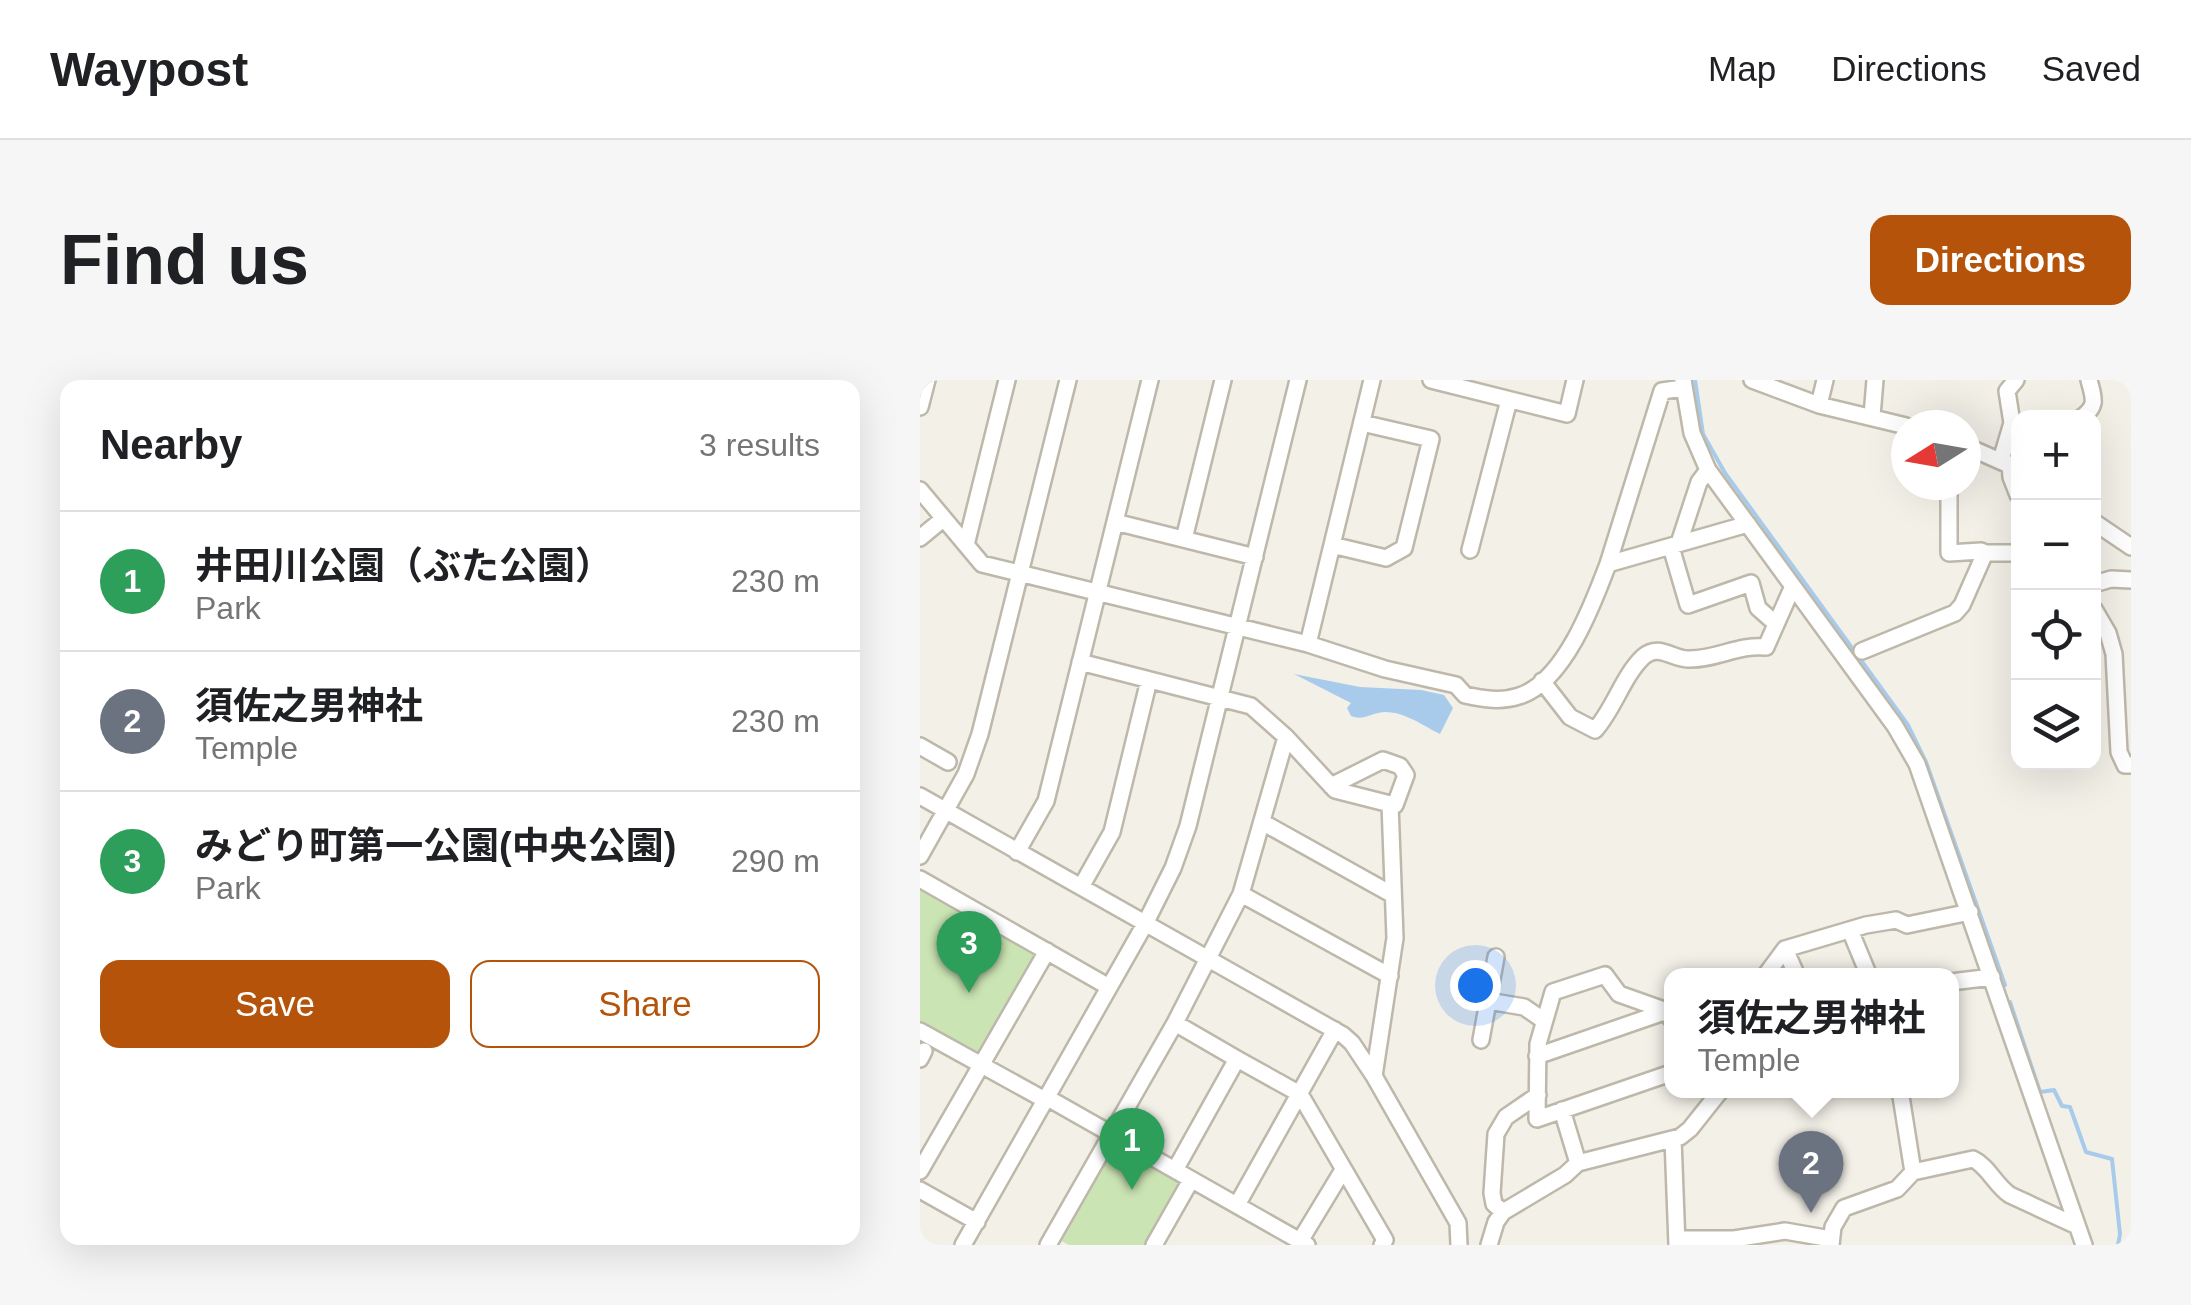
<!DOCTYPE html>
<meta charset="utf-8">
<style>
body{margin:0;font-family:Helvetica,"Noto Sans JP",sans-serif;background:#f6f6f6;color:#202124}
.controls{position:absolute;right:30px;top:30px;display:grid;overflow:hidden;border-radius:20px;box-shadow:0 10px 40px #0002}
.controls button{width:90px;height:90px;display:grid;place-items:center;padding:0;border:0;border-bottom:2px solid #e0e0e0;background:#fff;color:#202124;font:50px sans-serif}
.compass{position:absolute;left:971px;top:30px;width:90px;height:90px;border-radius:50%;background:#fff;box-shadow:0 10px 40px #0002;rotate:259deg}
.you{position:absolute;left:555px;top:605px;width:35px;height:35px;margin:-25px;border:8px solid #fff;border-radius:50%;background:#1a73e8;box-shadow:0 0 0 15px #1a73e833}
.badge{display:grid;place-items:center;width:65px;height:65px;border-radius:50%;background:#b45309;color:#fff;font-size:32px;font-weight:700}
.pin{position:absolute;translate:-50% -82px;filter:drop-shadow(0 2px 5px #0008)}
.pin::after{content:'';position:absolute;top:52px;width:35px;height:30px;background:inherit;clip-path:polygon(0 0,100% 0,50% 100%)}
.popup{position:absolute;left:744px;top:588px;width:295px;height:130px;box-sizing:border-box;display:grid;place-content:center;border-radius:20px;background:#fff;filter:drop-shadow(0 2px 8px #0005);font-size:32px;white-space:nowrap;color:#757577}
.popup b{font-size:38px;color:#202124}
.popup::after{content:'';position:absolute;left:50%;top:100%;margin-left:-20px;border:20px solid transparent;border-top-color:#fff}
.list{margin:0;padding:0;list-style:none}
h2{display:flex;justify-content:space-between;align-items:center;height:130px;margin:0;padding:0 40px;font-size:42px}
h2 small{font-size:32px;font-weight:400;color:#757577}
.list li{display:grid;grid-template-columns:65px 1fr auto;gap:30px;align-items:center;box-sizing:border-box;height:140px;padding:0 40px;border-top:2px solid #e0e0e0}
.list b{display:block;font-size:38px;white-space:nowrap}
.list p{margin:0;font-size:32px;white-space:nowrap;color:#757577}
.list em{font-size:32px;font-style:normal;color:#757577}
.actions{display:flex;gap:20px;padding:30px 40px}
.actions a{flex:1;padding:22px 0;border:2px solid #b45309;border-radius:20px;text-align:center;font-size:35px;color:#b45309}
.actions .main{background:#b45309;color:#fff}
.icon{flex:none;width:55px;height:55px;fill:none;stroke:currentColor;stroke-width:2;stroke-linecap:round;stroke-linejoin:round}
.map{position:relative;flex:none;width:1211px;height:865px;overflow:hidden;border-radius:20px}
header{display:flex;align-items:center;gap:60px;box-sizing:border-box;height:140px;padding:0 50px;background:#fff;border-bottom:2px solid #e0e0e0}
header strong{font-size:48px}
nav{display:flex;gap:55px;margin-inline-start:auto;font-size:35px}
.intro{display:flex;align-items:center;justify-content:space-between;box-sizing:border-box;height:240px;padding:0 60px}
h1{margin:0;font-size:70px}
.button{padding:25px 45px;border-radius:20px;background:#b45309;color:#fff;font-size:35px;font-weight:700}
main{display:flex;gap:60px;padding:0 60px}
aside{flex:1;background:#fff;border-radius:20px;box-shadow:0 10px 40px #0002}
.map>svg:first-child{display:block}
</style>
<header>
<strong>Waypost</strong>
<nav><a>Map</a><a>Directions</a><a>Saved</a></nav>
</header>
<div class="intro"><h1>Find us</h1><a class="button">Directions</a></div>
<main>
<aside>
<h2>Nearby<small>3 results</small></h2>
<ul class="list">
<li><span class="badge" style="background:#2e9e5b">1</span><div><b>井田川公園（ぶた公園）</b><p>Park</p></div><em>230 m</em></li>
<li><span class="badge" style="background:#6b7280">2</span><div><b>須佐之男神社</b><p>Temple</p></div><em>230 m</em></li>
<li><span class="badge" style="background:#2e9e5b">3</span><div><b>みどり町第一公園(中央公園)</b><p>Park</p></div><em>290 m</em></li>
</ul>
<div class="actions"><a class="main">Save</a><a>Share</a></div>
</aside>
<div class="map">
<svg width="1211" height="865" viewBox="0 0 1211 865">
<rect width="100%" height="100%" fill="#f3f0e8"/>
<path fill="#cbe4b3" d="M0 510 119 578 59 680 0 647Z
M196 763 261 799 262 805 227 865H149L138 859 192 764Z"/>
<path fill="#a8cbeb" d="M374 294 440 307 501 310 524 315 533 328 520 354C504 346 483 331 464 332 451 333 444 341 431 336L427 328 431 323Z"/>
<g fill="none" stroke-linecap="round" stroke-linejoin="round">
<path stroke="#a8cbeb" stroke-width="4" d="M775 0 783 54 805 93 988 345 1006 382 1085 605
M1090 622 1120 712 1134 710 1142 726 1150 727 1166 772 1192 779 1200 854 1198 865"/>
<defs>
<path id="minor" d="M511 0 647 34 655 0
M763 0 772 53 788 90 975 346 997 384 1164 865
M832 0 899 25 986 46
M899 25 905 0
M0 27 7 0
M952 36 955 0
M1161 38C1178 26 1174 19 1169 0
M1046 66 1098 89
M1081 80 1092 43 1087 11 1096 0
M1090 84 1091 97 1098 115
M1029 105V173L1061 171 1065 173
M0 110 62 184 388 264 465 289 536 305 545 315C563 319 581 322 599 316 644 302 673 224 688 184L828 144
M195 142 335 177
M1174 142 1211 167
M0 158 23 139
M264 159 303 0
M759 163 779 102 788 90
M46 165 87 0
M412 165 466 178 484 168 511 59 442 43
M751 167 768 225 831 203 838 228 855 243
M550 170 589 20
M688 184 742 11 763 8
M1174 204 1191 199 1211 200
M1174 229 1188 253 1194 274 1199 372 1205 385H1211
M388 264 452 0
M942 271 1035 233 1042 225 1065 173H1098
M160 282 331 326 366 357 415 410 470 424 475 558 454 696
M622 301 650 337 675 350C694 329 703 296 723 277 739 263 752 279 768 279 795 280 819 264 846 267L873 206
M0 366 28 382
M411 406 463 380 480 386 486 395 475 425 470 424
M0 416 423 655 432 663 454 696 538 843 539 865
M342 442 473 515
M97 472 126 421 230 0
M0 476 46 394 60 354 148 0
M0 499 189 607
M161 507 192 452 229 300
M321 514 470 596
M930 550 949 596
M865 569 877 596
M845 596 865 569 946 545 976 540 987 545 1050 532
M1031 602 1072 597
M568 621 604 627 623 640
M751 639 747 631 699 614 685 595 633 612 618 664 617 739 751 693
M255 643 317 679 255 790
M0 651 125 720
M561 660 576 577
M617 676 747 631
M0 679 4 671
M317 679 380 714 465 860 462 865
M980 710 993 792
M126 717 387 865
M642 730 658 783
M753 759 757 865
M0 791 127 571
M0 810 57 842
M317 825 415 650
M583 832 574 824 572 813 576 754 586 737 618 715
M757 859H814L865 851 911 859
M380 861 423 790
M43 865 225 544 253 488 268 446 378 0
M128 865 255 643 321 514 366 357
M234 865 271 800
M569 865 576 842 583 832 645 795 658 783 760 757 770 749 801 710
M911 865 913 847 924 828 977 809 993 792 1053 779C1068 786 1076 806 1090 815L1157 846"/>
</defs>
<use href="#minor" stroke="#beb8ab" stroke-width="20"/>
<use href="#minor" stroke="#fff" stroke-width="15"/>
</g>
</svg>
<div class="controls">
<button>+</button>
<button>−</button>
<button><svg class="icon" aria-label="locate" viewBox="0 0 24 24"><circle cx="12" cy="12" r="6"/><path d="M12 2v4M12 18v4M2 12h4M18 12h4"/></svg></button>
<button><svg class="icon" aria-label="layers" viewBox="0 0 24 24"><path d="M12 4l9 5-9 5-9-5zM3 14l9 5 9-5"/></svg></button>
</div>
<svg class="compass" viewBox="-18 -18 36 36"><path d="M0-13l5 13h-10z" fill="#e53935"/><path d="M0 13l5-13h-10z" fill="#757577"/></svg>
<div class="you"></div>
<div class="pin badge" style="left:212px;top:810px;background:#2e9e5b">1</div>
<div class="pin badge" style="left:891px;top:833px;background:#6b7280">2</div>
<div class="popup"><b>須佐之男神社</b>Temple</div>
<div class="pin badge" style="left:49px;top:613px;background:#2e9e5b">3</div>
</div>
</main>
